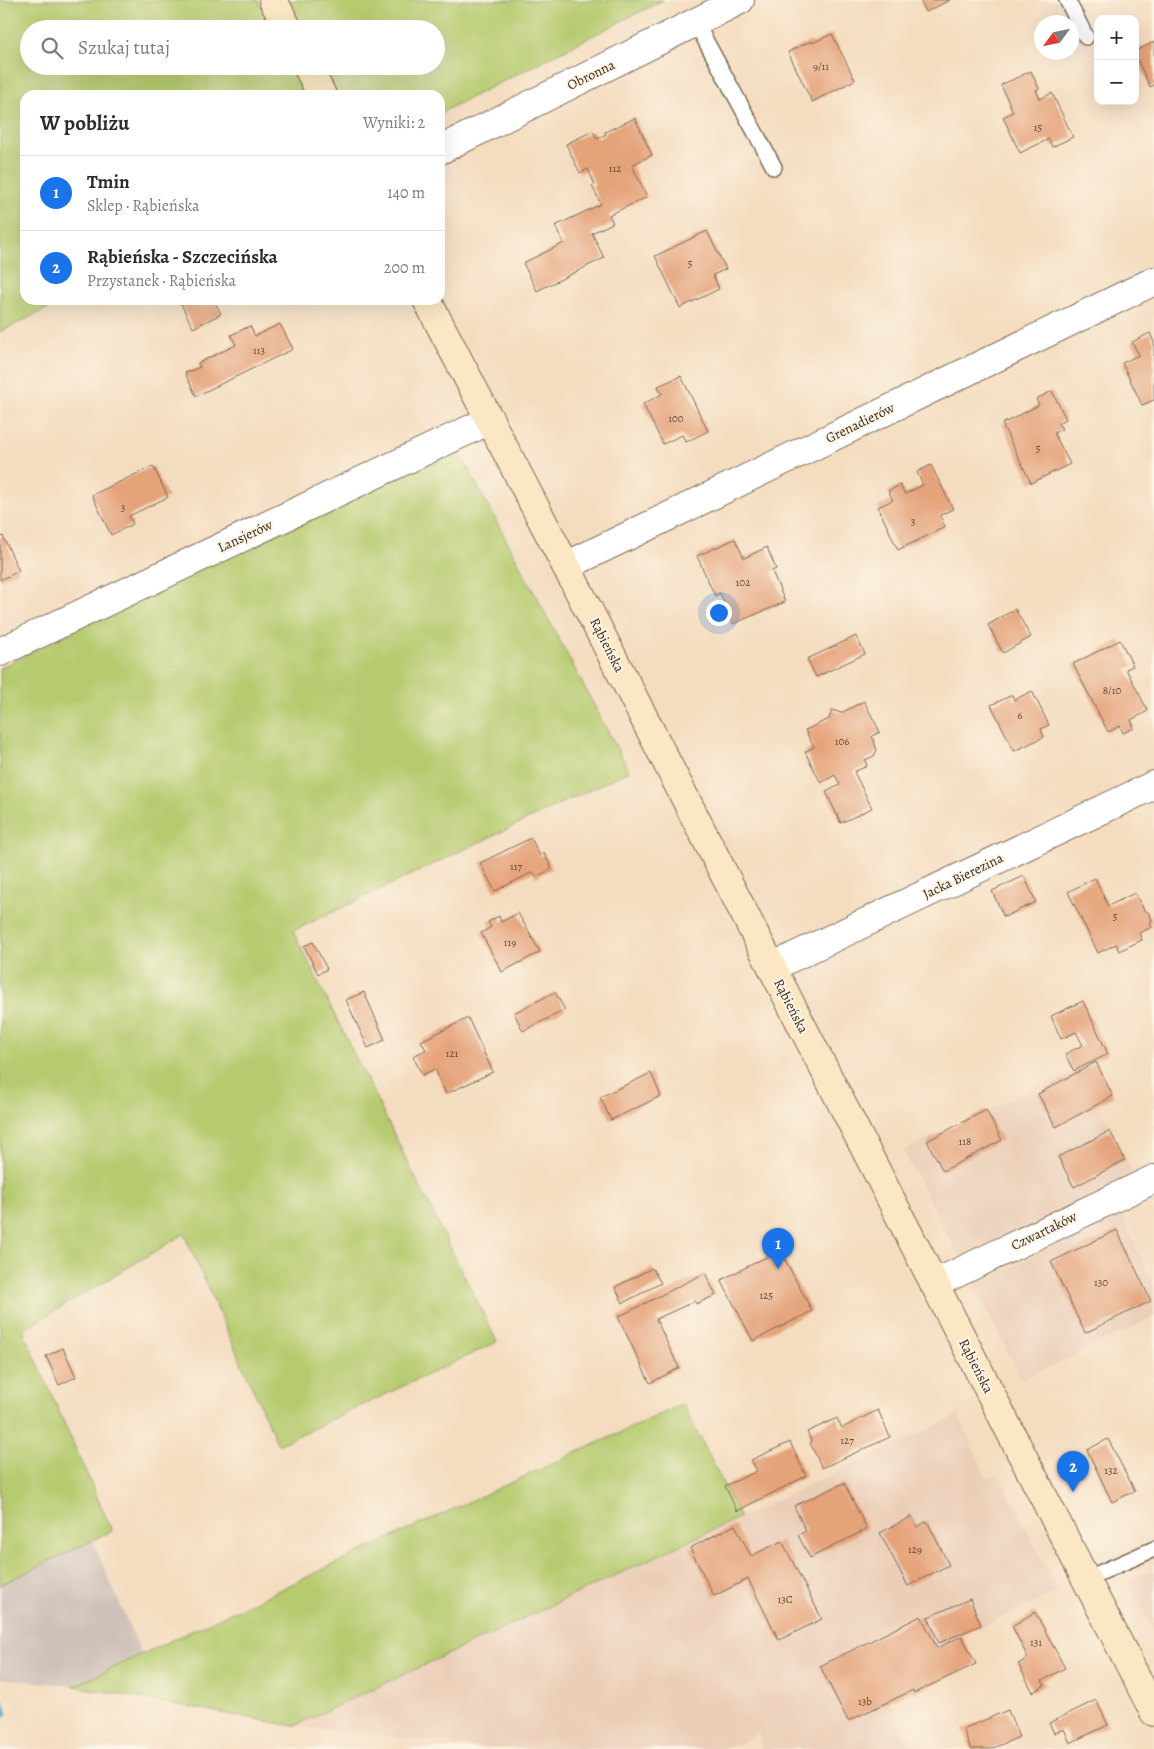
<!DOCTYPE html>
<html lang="pl">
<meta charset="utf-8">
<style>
body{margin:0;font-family:Alegreya,serif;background:#f7f7f7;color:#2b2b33}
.controls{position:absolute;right:15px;top:15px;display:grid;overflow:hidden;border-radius:10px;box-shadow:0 5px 20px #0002}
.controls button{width:45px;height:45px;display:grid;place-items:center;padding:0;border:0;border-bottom:1px solid #e1e1e2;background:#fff;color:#2b2b33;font:25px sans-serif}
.compass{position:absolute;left:1034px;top:15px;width:45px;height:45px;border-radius:50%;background:#fff;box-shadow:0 5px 20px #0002;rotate:237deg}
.you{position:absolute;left:718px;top:612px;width:18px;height:18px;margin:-12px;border:4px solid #fff;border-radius:50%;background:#1a73e8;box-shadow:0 0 0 8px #1a73e833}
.badge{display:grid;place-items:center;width:32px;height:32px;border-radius:50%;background:#1a73e8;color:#fff;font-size:16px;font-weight:700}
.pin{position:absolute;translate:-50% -41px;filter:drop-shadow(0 1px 2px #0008)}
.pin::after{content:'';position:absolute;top:26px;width:18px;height:15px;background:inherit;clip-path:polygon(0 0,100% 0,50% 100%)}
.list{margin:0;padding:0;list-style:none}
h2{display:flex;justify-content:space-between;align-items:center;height:65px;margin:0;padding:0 20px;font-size:21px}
h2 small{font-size:16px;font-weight:400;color:#7c7c81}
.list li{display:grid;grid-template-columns:32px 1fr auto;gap:15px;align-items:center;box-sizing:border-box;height:75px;padding:0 20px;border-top:1px solid #e1e1e2}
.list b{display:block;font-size:19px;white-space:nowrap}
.list p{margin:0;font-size:16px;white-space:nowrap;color:#7c7c81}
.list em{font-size:16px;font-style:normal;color:#7c7c81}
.icon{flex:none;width:28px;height:28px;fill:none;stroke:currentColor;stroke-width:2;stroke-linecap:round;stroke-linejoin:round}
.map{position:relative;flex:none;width:1154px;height:1749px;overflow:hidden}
.search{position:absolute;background:#fff;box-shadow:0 5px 20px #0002;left:20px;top:20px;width:425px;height:55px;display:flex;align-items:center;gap:12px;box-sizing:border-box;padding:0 18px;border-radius:28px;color:#7c7c81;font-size:19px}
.panel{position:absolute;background:#fff;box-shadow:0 5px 20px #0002;left:20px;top:90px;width:425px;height:215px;border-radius:15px}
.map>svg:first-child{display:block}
</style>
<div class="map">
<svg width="1154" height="1749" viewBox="0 0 1154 1749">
<rect width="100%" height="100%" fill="#fcf5e5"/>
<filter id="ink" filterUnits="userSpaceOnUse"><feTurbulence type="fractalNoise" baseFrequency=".02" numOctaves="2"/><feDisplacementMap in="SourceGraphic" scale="10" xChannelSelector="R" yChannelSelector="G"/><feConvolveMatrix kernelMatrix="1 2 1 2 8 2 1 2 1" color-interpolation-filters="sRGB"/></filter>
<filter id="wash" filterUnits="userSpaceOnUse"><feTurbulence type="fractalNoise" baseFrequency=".0096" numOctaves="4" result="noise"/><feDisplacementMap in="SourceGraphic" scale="20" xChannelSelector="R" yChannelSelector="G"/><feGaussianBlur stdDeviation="1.12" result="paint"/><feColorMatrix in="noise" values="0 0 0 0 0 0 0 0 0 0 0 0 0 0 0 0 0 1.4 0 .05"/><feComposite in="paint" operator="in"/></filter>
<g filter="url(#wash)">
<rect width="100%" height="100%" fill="#f4dcbf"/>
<path fill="#ebceb8" d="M1080 1067 1134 1176 960 1258 903 1151Z
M1120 1212 1154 1286V1317L1022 1380 974 1285Z
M959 1415 986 1477 1000 1475 1058 1591 879 1676 910 1749H762L758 1732 740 1744 717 1749H499L294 1726Z
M1154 1569V1632L1128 1582Z"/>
<path fill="#cfc1ba" d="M92 1540 142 1655 74 1686 0 1678V1585Z"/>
<path fill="#b6cb6f" stroke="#787a46" d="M0 0H258L273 29H29V66H292L307 95H25V300H65L0 332Z
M288 0H663L440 113V95H337L322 66H436V29H303Z
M460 453 629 771 293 931 497 1342 278 1445 184 1234 23 1330 112 1531 0 1585V668L129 603 440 458Z
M683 1404 740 1517 294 1726 74 1686 416 1526Z"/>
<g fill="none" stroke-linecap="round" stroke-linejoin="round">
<path stroke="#4aa6c9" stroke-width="10" d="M0 1704 3 1712"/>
</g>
<g id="blocks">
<path fill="#e5a37a" d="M920 0H950L926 12Z
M832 34 855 80 812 102 788 52 811 41 812 43Z
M1154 42V85L1150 87 1135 55V51Z
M1031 71 1039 89 1036 90 1040 99 1052 93 1073 137 1052 147 1049 139 1020 153 1003 117 1013 112 1001 85Z
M635 118 652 155 632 165 647 197 609 215 613 223 592 233 604 258 537 291 523 263 564 243 555 226 601 204 592 186 595 185 588 169 580 173 566 144 593 131 597 139 606 134 605 132Z
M707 231 726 269 713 275 719 289 680 308 655 256Z
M179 300H214L221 314 193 328Z
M280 324 293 349 196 396 185 373 200 367 198 363 236 345 231 335 250 326 255 336Z
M1150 333 1154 342V400L1142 405 1122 363 1139 355 1132 342Z
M681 376 708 431 686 442 682 435 663 444 643 404 662 394 658 386Z
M1052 391 1066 419 1058 423 1062 429 1054 433 1070 464 1031 483 1002 424 1039 405 1036 399Z
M931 465 953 509 940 515 945 527 898 550 878 507 893 500 888 491 900 485 905 494 923 485 917 472Z
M153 466 168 497 129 516 133 524 111 535 92 495Z
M3 536 19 571 0 580V538Z
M735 539 744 558 767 547 776 569 772 571 785 602 733 624 720 593 715 596 697 556Z
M1015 609 1031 637 1003 653 988 625Z
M856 636 865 654 816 677 807 659Z
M1120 640 1133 666 1126 669 1148 711 1131 720 1134 728 1123 733 1120 726 1108 732 1073 664Z
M1032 691 1049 725 1041 729 1044 737 1014 751 991 705 1012 695 1014 700Z
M864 701 880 732 872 736 877 750 874 756 865 760 867 766 854 772 872 808 841 823 826 792 840 785 835 775 821 783 805 752 814 747 805 730 829 719 832 710 841 713Z
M531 838 540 856 544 853 552 869 536 877 533 872 495 891 480 863Z
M1024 876 1036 902 1004 917 992 891Z
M1095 878 1108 906 1135 893 1144 910 1148 912 1152 920 1150 924 1152 927 1139 933 1142 940 1119 951 1116 944 1098 953 1068 892Z
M518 913 540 952 502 972 481 933 491 927 488 922 499 916 501 922Z
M313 942 327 969 318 974 304 946Z
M364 992 385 1040 368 1048 346 1000Z
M555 992 565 1010 523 1031 514 1013Z
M1083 1001 1108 1054 1074 1071 1065 1054 1083 1045 1076 1032 1061 1039 1051 1016Z
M468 1018 493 1072 446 1094 435 1069 422 1075 413 1056 426 1050 421 1041Z
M1096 1062 1113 1096 1056 1127 1038 1094Z
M651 1073 661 1096 611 1120 600 1097Z
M986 1110 1002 1140 943 1171 927 1141Z
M1110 1131 1125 1160 1074 1187 1058 1157Z
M1117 1230 1151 1301 1085 1333 1051 1262Z
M780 1250 812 1311 753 1341 721 1280Z
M652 1268 661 1283 623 1303 615 1287Z
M705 1273 716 1295 696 1304 695 1301 656 1319 679 1368 650 1383 618 1317Z
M63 1348 76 1377 59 1385 46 1356Z
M878 1410 890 1437 822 1468 810 1443 812 1442 807 1432 837 1418 842 1428Z
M1108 1439 1135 1491 1112 1502 1087 1450Z
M790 1442 806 1476 737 1511 725 1486 757 1471 751 1460Z
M844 1483 867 1529 810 1558 798 1535 806 1531 794 1506Z
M912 1516 917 1527 927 1521 949 1565 908 1586 880 1533Z
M735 1525 751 1556 782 1541 822 1619 779 1640 748 1579 714 1596 690 1548Z
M970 1599 981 1625 939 1643 928 1617Z
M1035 1612 1065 1668 1042 1681 1045 1685 1033 1692 1018 1664 1028 1658 1012 1626Z
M921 1616 937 1648 962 1636 976 1664 914 1693 913 1690 848 1721 820 1666Z
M1096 1700 1108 1725 1070 1743 1064 1729 1054 1733 1049 1723Z
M1008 1710 1019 1737 991 1749H971L963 1729Z"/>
</g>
</g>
<g filter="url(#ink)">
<use href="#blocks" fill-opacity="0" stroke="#7c6856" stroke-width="1"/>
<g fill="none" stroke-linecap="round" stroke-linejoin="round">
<defs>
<path id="lane" d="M1067 0 1086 37
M696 23 774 167
M1086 1579 1154 1549"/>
<path id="street" d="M440 150 740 0
M566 566 1154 281
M0 652 490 420
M772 967 1154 785
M934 1284 1154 1179"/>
<path id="secondary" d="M273 0 288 29
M307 66 322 95
M427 300 566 566 1154 1712"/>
</defs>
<use href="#lane" stroke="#7c6856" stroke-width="18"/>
<use href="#street" stroke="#7c6856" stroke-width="30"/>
<use href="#secondary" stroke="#7c6856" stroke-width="30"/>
<use href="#lane" stroke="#fff" stroke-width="15"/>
<use href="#street" stroke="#fff" stroke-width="28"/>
<use href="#secondary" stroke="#fbe7c3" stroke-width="28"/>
</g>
</g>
<g text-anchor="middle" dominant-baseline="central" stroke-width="4" stroke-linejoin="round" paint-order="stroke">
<g font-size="11" fill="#664835">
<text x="821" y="66">9/11</text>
<text x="1038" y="127">15</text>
<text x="615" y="168">112</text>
<text x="690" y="263">5</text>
<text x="259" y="350">113</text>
<text x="676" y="418">100</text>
<text x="1038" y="448">5</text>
<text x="123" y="507">3</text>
<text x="913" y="521">3</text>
<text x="743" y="582">102</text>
<text x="1112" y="690">8/10</text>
<text x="1020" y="715">6</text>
<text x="842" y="741">106</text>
<text x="516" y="866">117</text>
<text x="1115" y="916">5</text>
<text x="510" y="942">119</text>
<text x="452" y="1053">121</text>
<text x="965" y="1141">118</text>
<text x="1101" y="1282">130</text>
<text x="766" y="1295">125</text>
<text x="847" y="1440">127</text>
<text x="1111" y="1470">132</text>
<text x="915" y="1549">129</text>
<text x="785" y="1599">13C</text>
<text x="1036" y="1642">131</text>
<text x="865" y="1701">13b</text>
</g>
<g font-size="14" fill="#3b2a1e" stroke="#fcf5e5">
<text transform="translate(591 75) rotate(-26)">Obronna</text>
<text transform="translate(860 423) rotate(-26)">Grenadierów</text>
<text transform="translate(245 536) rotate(-25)">Lansjerów</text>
<text transform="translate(607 645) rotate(63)">Rąbieńska</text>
<text transform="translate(963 876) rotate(-26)">Jacka Bierezina</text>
<text transform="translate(791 1006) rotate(63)">Rąbieńska</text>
<text transform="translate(1044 1231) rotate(-26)">Czwartaków</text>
<text transform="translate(976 1366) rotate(63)">Rąbieńska</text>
</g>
</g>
</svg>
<div class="controls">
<button>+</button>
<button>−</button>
</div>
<svg class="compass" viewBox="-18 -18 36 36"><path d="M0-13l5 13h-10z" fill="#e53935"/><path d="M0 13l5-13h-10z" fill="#7c7c81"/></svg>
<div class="you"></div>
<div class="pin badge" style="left:778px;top:1269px">1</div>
<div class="pin badge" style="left:1073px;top:1492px">2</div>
<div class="search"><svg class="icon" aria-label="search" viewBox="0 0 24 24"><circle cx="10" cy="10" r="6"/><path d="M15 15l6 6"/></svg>Szukaj tutaj</div>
<section class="panel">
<h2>W pobliżu<small>Wyniki: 2</small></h2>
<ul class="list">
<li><span class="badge">1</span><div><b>Tmin</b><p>Sklep · Rąbieńska</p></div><em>140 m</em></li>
<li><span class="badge">2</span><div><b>Rąbieńska - Szczecińska</b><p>Przystanek · Rąbieńska</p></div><em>200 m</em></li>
</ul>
</section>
</div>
